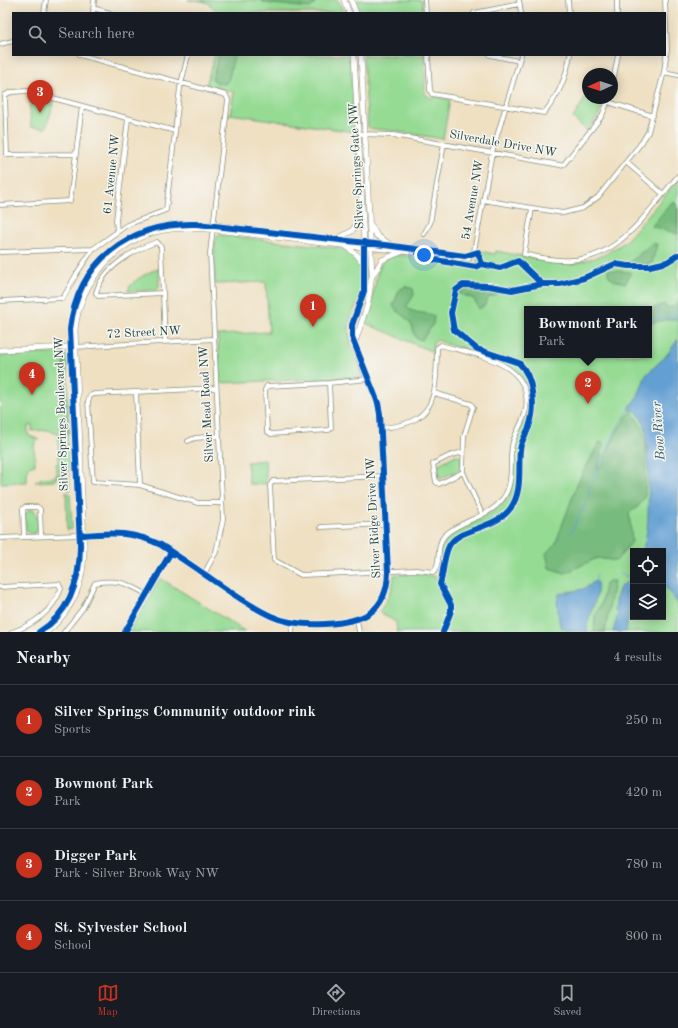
<!DOCTYPE html>
<meta charset="utf-8">
<style>
body{margin:0;font-family:"Old Standard TT",serif;background:#20242c;color:#f1f3f6}
.controls{position:absolute;right:12px;bottom:12px;display:grid;overflow:hidden;border-radius:0px;box-shadow:0 2px 10px #0003}
.controls button{width:36px;height:36px;display:grid;place-items:center;padding:0;border:0;border-bottom:1px solid #363941;background:#171b24;color:#f1f3f6;font:20px sans-serif}
.compass{position:absolute;left:582px;top:68px;width:36px;height:36px;border-radius:50%;background:#171b24;box-shadow:0 2px 10px #0003;rotate:267deg}
.you{position:absolute;left:424px;top:255px;width:14px;height:14px;margin:-10px;border:3px solid #fff;border-radius:50%;background:#1a73e8;box-shadow:0 0 0 6px #1a73e833}
.badge{display:grid;place-items:center;width:26px;height:26px;border-radius:50%;background:#c8321e;color:#fff;font-size:13px;font-weight:700}
.pin{position:absolute;translate:-50% -33px;filter:drop-shadow(0 1px 2px #0008)}
.pin::after{content:'';position:absolute;top:21px;width:14px;height:12px;background:inherit;clip-path:polygon(0 0,100% 0,50% 100%)}
.popup{position:absolute;left:524px;top:306px;width:128px;height:52px;box-sizing:border-box;display:grid;place-content:center;border-radius:0px;background:#171b24;filter:drop-shadow(0 1px 3px #0005);font-size:13px;white-space:nowrap;color:#9ea1a6}
.popup b{font-size:15px;color:#f1f3f6}
.popup::after{content:'';position:absolute;left:50%;top:100%;margin-left:-8px;border:8px solid transparent;border-top-color:#171b24}
.list{margin:0;padding:0;list-style:none}
h2{display:flex;justify-content:space-between;align-items:center;height:52px;margin:0;padding:0 16px;font-size:17px}
h2 small{font-size:13px;font-weight:400;color:#9ea1a6}
.list li{display:grid;grid-template-columns:26px 1fr auto;gap:12px;align-items:center;box-sizing:border-box;height:72px;padding:0 16px;border-top:1px solid #363941}
.list b{display:block;font-size:15px;white-space:nowrap}
.list p{margin:0;font-size:13px;white-space:nowrap;color:#9ea1a6}
.list em{font-size:13px;font-style:normal;color:#9ea1a6}
.icon{flex:none;width:22px;height:22px;fill:none;stroke:currentColor;stroke-width:2;stroke-linecap:round;stroke-linejoin:round}
.map{position:relative;flex:none;width:678px;height:632px;overflow:hidden}
.search{position:absolute;background:#171b24;box-shadow:0 2px 10px #0003;left:12px;right:12px;top:12px;height:44px;display:flex;align-items:center;gap:10px;box-sizing:border-box;padding:0 14px;border-radius:0px;color:#9ea1a6;font-size:15px}
.sheet{height:340px;background:#171b24}
nav{display:flex;justify-content:space-around;align-items:center;box-sizing:border-box;height:56px;border-top:1px solid #363941;background:#171b24;font-size:11px;color:#9ea1a6}
nav a{display:grid;justify-items:center;gap:2px}
nav .on{color:#c8321e}
.map>svg:first-child{display:block}
</style>
<div class="map">
<svg width="678" height="632" viewBox="0 0 678 632">
<rect width="100%" height="100%" fill="#f6f6f2"/>
<filter id="ink" filterUnits="userSpaceOnUse"><feTurbulence type="fractalNoise" baseFrequency=".025" numOctaves="2"/><feDisplacementMap in="SourceGraphic" scale="8" xChannelSelector="R" yChannelSelector="G"/><feConvolveMatrix kernelMatrix="1 2 1 2 8 2 1 2 1" color-interpolation-filters="sRGB"/></filter>
<filter id="wash" filterUnits="userSpaceOnUse"><feTurbulence type="fractalNoise" baseFrequency=".012" numOctaves="4" result="noise"/><feDisplacementMap in="SourceGraphic" scale="16" xChannelSelector="R" yChannelSelector="G"/><feGaussianBlur stdDeviation="0.9" result="paint"/><feColorMatrix in="noise" values="0 0 0 0 0 0 0 0 0 0 0 0 0 0 0 0 0 1.4 0 .05"/><feComposite in="paint" operator="in"/></filter>
<g filter="url(#wash)">
<rect width="100%" height="100%" fill="#efe0c2"/>
<path fill="#96db94" stroke="#5a8c64" fill-rule="evenodd" d="M188 0H338L344 13H217C209 0 203 1 188 0Z
M354 0H422L423 13H359Z
M215 55H350L355 132 230 114 234 92 206 85Z
M363 55H425V94L431 98 437 97 450 100 443 139 387 130 372 129 368 127Z
M29 94 54 101 46 128 31 127Z
M587 95 588 98H596L604 101 599 114 587 131 573 118Z
M678 180V632H397L396 622 379 612C388 600 393 589 394 575L416 573 437 577 441 573C441 570 440 567 439 564 437 528 483 524 502 504 517 488 512 464 515 443 516 431 526 422 528 410 537 361 479 354 446 344L438 340 433 343V352L365 323 363 321C368 311 372 302 374 291 378 273 376 256 401 255L476 268 479 251 495 254 496 251 552 262 573 264 604 255 625 242ZM527 309H649V355H527ZM633 551H663V617H633Z
M219 235 340 248C363 254 367 277 360 297 356 307 350 316 349 326 348 342 357 359 362 373L360 377 220 383 218 335 269 332 266 282 215 284 214 252 216 238Z
M156 269H159V288L156 290 128 291C129 282 148 273 156 269Z
M64 352 67 359 70 433H68Z
M63 353 67 434H56L49 430 32 431V425L28 426V435L39 440H36V443L34 444 35 465H30L27 473V482L1 483 0 356Z
M67 434 69 470 56 471V465L59 460 58 435Z
M456 455 461 457V469L440 479 437 465Z
M265 460 266 478 265 484H249L247 462Z
M69 473 70 491 59 476 54 481 35 482 42 478 56 477V474Z
M66 492 70 494 72 529 67 530Z
M29 510H34L37 514 38 530 34 534 29 533 26 529 25 514Z
M160 578 246 632H129Z"/>
<path fill="#78bb7e" stroke="#4c7c59" d="M262 0H308L315 4 310 8 264 3Z
M219 55H234L229 78 225 84 217 83 212 79Z
M673 201 678 207V234L652 226Z
M651 244H657L652 263 641 265 628 264Z
M608 270 631 272 626 283 613 280 608 275Z
M406 286 413 289 414 295 406 307C415 315 425 311 434 316L433 324 422 340 417 339C413 334 414 329 411 324 406 316 398 314 393 306L399 290Z
M471 289 498 293 494 296 489 297 485 305 479 309 474 299 458 293 462 290Z
M678 302V320H666L649 323V310L664 304 667 308 675 306Z
M631 410 642 427 646 444 645 497 637 508 629 512 632 542 616 561 597 558 565 573 549 568 546 553 555 545 578 482 599 443 602 442 604 447 597 469 601 467 616 433Z
M609 581H614L605 632H594L595 616 602 602 605 584Z"/>
<path fill="#629fd3" stroke="#406e84" d="M678 339V604L663 584V551H641C653 537 647 452 646 430 645 424 640 417 636 411L628 409 638 396 646 375 666 356Z
M633 578C633 597 628 614 626 632H613L618 614 615 609 617 595 620 587Z
M594 581 597 582C600 600 586 614 587 632L568 630 560 627 557 603 559 594C571 590 586 592 594 581Z"/>
<g fill="none" stroke-linecap="round" stroke-linejoin="round">
<path stroke="#629fd3" stroke-width="1" d="M674 307 676 317
M667 311 668 318
M672 313 673 318
M649 319 678 318
M658 319 659 308
M570 534 589 497V488L615 432 628 410
M620 574 633 578
M596 581 597 574"/>
</g>
</g>
<g filter="url(#ink)">
<g fill="none" stroke-linecap="round" stroke-linejoin="round">
<defs>
<path id="minor" d="M425 0 426 13
M519 0 521 13
M568 0 569 13
M617 0V13
M93 8 110 13
M44 13 46 0
M93 13 94 0
M474 13 520 4
M0 44 13 41
M80 55 226 95 228 100 210 253 223 519 216 552 204 574
M428 55 430 90 432 94 544 113C559 95 566 78 570 55
M490 55 519 61
M664 72 678 75
M612 87 618 55
M608 102 653 116
M359 134 393 135 560 165 564 164 602 116 609 98
M75 154 7 155 5 95 11 92 27 91 175 131
M626 162 663 194
M483 200 563 213 583 208 598 197 642 142 648 132 664 72 667 49 665 0
M0 205 70 201 82 106
M532 209 524 254C536 257 549 260 561 260 617 264 646 213 678 176
M117 231 116 220 128 119
M424 234 430 223 444 144
M371 243 465 256 471 255
M371 248 469 259 474 251 492 153 521 55
M0 252 93 249
M163 293 98 296 96 293C102 268 135 249 157 242L161 247 165 341
M0 301 63 298 77 273 93 249 127 225 166 210 180 88 188 55
M75 347 214 339
M329 383 331 428 329 430 271 434 267 431 265 390 267 386Z
M329 383 368 379
M216 388 94 394 90 396 88 401 93 482 140 485 198 503H222
M136 392 140 485
M434 393 471 404 473 407 464 436 463 472 482 514
M380 428C437 424 436 396 437 348L441 345C473 355 533 361 526 409 524 422 515 432 512 445 509 464 515 485 501 501 487 518 461 520 445 535 435 545 442 562 434 572L416 570 301 575 274 560 270 485 273 481 383 476
M188 441 195 438 219 436
M463 452 449 456 433 464 436 482 439 484 463 472
M321 527 385 524
M24 537 23 509 25 507H37L40 509 41 536
M0 538 79 535
M0 587 59 584 61 589C53 611 33 625 12 632
M357 620 359 632
M64 632 83 608 95 583C117 579 127 583 146 594
M125 632 171 552
M292 632 293 623"/>
<path id="tertiary" d="M344 0 349 13
M351 0 356 13
M371 225 377 236 393 246
M337 239 352 231 362 215
M346 246 357 255 365 266
M373 275 382 260 401 252
M355 342 368 303 372 275 361 55
M0 350 72 347
M79 535C113 534 129 530 161 545 176 555 190 564 204 574 226 589 247 605 271 616 288 624 306 625 325 624 361 622 387 614 388 572L380 414 378 403C370 385 349 343 352 324 355 309 364 296 366 280L354 55
M39 632C70 613 80 579 80 545L70 329C77 274 120 228 177 224 206 222 237 228 265 231 300 235 336 239 371 243
M47 632C75 608 85 580 84 543L75 330C80 280 120 234 172 229 203 226 235 233 266 236 301 240 336 245 371 248"/>
</defs>
<use href="#minor" stroke="#878e7b" stroke-width="5.5"/>
<use href="#tertiary" stroke="#878e7b" stroke-width="6"/>
<use href="#minor" stroke="#fff" stroke-width="4"/>
<use href="#tertiary" stroke="#fff" stroke-width="5"/>
<defs>
<path id="cycleway" d="M418 253 424 258 476 267 482 264 500 268 518 261 542 284
M84 535C114 532 134 532 161 545 176 555 190 564 204 574 226 589 247 605 271 616 288 624 306 625 325 624 361 622 387 614 388 572L380 414 378 403 352 337V325L364 291V242
M39 632C70 613 80 579 80 545L70 329C78 261 130 222 197 224L393 246 465 256 478 252 482 264
M125 632 171 552
M443 632 451 611V605L440 584C444 572 443 558 449 546 458 528 494 530 510 509 523 492 518 469 520 450 521 441 526 435 529 427 536 408 534 377 519 363L477 349 454 330 451 313 456 290 463 285 489 286 512 290 542 284H560L584 278 615 264 628 266H650L667 262 678 255"/>
</defs>
<use href="#cycleway" stroke="#f6f6f2" stroke-width="8"/>
<use href="#cycleway" stroke="#0057b8" stroke-width="6"/>
</g>
</g>
<g text-anchor="middle" dominant-baseline="central" stroke-width="3" stroke-linejoin="round" paint-order="stroke">
<g font-size="12" fill="#1f3d34" stroke="#f6f6f2">
<text transform="translate(503 144) rotate(10)">Silverdale Drive NW</text>
<text transform="translate(357 166) rotate(-93)">Silver Springs Gate NW</text>
<text transform="translate(112 174) rotate(-84)">61 Avenue NW</text>
<text transform="translate(473 200) rotate(-80)">54 Avenue NW</text>
<text transform="translate(144 333) rotate(-3)">72 Street NW</text>
<text transform="translate(207 404) rotate(-93)">Silver Mead Road NW</text>
<text transform="translate(62 414) rotate(-92)">Silver Springs Boulevard NW</text>
<text transform="translate(374 518) rotate(-93)">Silver Ridge Drive NW</text>
</g>
<g font-size="13" font-style="italic" fill="#335a64" stroke="#f6f6f2">
<text transform="translate(659 431) rotate(-94)">Bow River</text>
</g>
</g>
</svg>
<div class="controls">
<button><svg class="icon" aria-label="locate" viewBox="0 0 24 24"><circle cx="12" cy="12" r="6"/><path d="M12 2v4M12 18v4M2 12h4M18 12h4"/></svg></button>
<button><svg class="icon" aria-label="layers" viewBox="0 0 24 24"><path d="M12 4l9 5-9 5-9-5zM3 14l9 5 9-5"/></svg></button>
</div>
<svg class="compass" viewBox="-18 -18 36 36"><path d="M0-13l5 13h-10z" fill="#e53935"/><path d="M0 13l5-13h-10z" fill="#9ea1a6"/></svg>
<div class="you"></div>
<div class="pin badge" style="left:313px;top:327px">1</div>
<div class="pin badge" style="left:588px;top:404px">2</div>
<div class="popup"><b>Bowmont Park</b>Park</div>
<div class="pin badge" style="left:40px;top:113px">3</div>
<div class="pin badge" style="left:32px;top:395px">4</div>
<div class="search"><svg class="icon" aria-label="search" viewBox="0 0 24 24"><circle cx="10" cy="10" r="6"/><path d="M15 15l6 6"/></svg>Search here</div>
</div>
<section class="sheet">
<h2>Nearby<small>4 results</small></h2>
<ul class="list">
<li><span class="badge">1</span><div><b>Silver Springs Community outdoor rink</b><p>Sports</p></div><em>250 m</em></li>
<li><span class="badge">2</span><div><b>Bowmont Park</b><p>Park</p></div><em>420 m</em></li>
<li><span class="badge">3</span><div><b>Digger Park</b><p>Park · Silver Brook Way NW</p></div><em>780 m</em></li>
<li><span class="badge">4</span><div><b>St. Sylvester School</b><p>School</p></div><em>800 m</em></li>
</ul>
</section>
<nav>
<a class="on"><svg class="icon" aria-label="map" viewBox="0 0 24 24"><path d="M3 6l6-2 6 2 6-2v14l-6 2-6-2-6 2zM9 4v14M15 6v14"/></svg>Map</a>
<a><svg class="icon" aria-label="directions" viewBox="0 0 24 24"><path d="M12 3l9 9-9 9-9-9zM9 14v-3h6M13 9l2 2-2 2"/></svg>Directions</a>
<a><svg class="icon" aria-label="saved" viewBox="0 0 24 24"><path d="M7 4h10v16l-5-4-5 4z"/></svg>Saved</a>
</nav>
